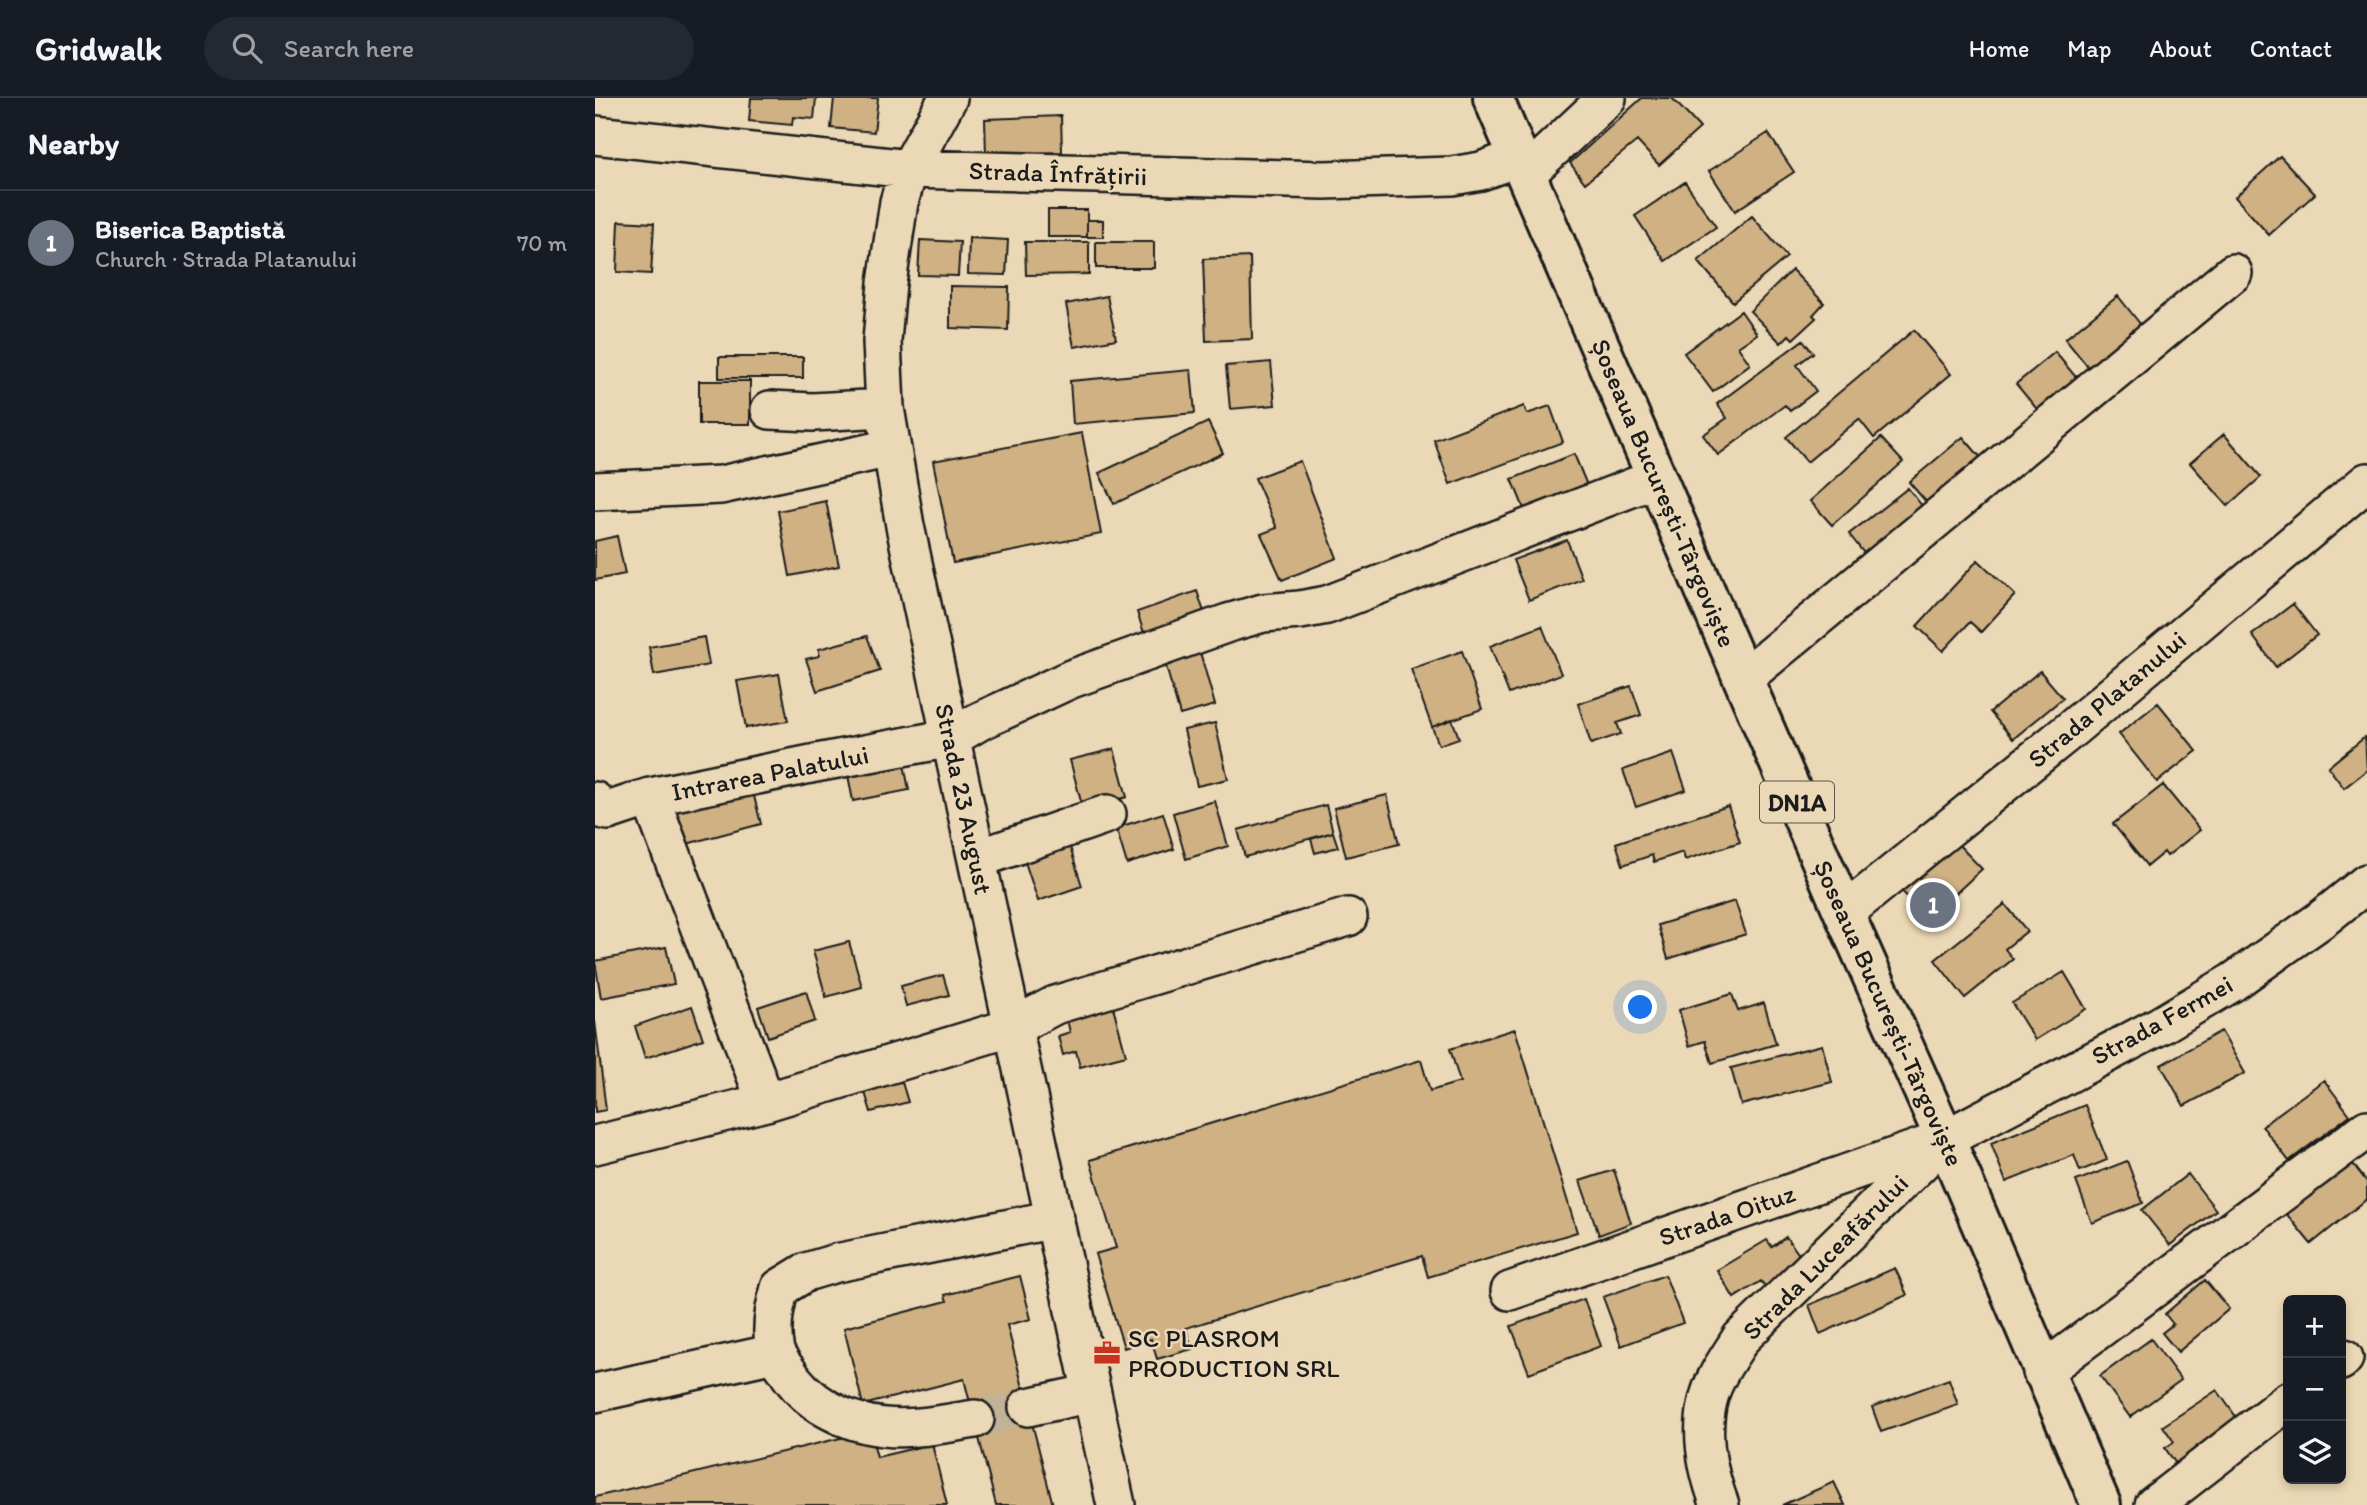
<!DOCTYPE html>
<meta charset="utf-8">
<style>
body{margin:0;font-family:Itim,sans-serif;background:#242831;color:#f1f3f6}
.controls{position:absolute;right:21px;bottom:21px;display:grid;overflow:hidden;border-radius:10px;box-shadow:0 4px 10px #0003}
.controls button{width:63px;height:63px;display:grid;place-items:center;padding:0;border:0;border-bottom:2px solid #363941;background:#171b24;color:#f1f3f6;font:35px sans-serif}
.you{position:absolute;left:1046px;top:910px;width:24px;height:24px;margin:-18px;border:5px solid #fff;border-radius:50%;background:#1a73e8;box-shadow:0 0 0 10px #1a73e833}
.badge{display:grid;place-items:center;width:46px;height:46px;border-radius:50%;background:#d93025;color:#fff;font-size:23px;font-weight:700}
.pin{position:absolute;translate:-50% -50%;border:4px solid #fff;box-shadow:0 2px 7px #0006}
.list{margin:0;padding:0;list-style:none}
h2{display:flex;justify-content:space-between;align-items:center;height:91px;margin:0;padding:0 28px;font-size:30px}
h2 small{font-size:23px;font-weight:400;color:#9ea1a6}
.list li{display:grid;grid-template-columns:46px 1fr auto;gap:21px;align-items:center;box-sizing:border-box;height:105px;padding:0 28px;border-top:2px solid #363941}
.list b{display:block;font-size:26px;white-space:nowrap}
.list p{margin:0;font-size:23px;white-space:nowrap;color:#9ea1a6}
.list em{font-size:23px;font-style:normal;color:#9ea1a6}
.icon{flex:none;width:38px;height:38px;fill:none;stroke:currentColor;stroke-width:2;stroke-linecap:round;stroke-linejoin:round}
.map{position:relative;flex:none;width:1772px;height:1407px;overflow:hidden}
header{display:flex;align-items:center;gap:42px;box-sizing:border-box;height:98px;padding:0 35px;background:#171b24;border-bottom:2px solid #363941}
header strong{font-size:33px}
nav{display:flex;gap:38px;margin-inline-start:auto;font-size:24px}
.search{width:490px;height:63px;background:#242831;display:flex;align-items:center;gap:18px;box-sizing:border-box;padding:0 24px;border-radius:38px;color:#9ea1a6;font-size:26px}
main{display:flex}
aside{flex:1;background:#171b24}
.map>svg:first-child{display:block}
</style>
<header>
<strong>Gridwalk</strong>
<div class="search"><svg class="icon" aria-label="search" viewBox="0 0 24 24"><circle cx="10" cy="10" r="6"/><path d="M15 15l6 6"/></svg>Search here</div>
<nav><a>Home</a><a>Map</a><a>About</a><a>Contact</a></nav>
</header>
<main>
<aside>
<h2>Nearby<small></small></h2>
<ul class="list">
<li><span class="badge" style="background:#6b7280">1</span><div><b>Biserica Baptistă</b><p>Church · Strada Platanului</p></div><em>70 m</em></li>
</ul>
</aside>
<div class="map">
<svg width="1772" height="1407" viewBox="0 0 1772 1407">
<rect width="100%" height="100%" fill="#ebd8b6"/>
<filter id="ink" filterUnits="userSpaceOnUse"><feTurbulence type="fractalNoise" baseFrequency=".0143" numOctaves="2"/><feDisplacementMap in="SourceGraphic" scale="14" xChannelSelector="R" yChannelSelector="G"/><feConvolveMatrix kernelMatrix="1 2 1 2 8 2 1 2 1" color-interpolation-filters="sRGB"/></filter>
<g filter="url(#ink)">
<path fill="#cfb183" stroke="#1c1c1c" stroke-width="2" d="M156 0H221L219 21 198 19 197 27 154 23Z
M239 0H283L279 34 236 30Z
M1047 0H1077L1105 30 1064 67 1042 43 990 85 975 65Z
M466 18 467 54 391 57 390 21Z
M1173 35 1199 74 1140 113 1114 73Z
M1685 58 1720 96 1674 137 1640 99Z
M1090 84 1121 129 1070 163 1040 118Z
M453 112H492V139H453Z
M1157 118 1192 159 1138 204 1103 163Z
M492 122H508V139H492Z
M24 123 59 125 56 176 22 174Z
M374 140 413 142 411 177 373 176Z
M325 142 365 144 363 178 323 177Z
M430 144H494V176L431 177Z
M501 144H559V170H501Z
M655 159 657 241 611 243 608 161Z
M1197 172 1229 205 1218 217 1221 220 1198 241 1194 237 1186 245 1155 213Z
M355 188 414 189 413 232 355 230Z
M512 198 521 241 479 249 471 206Z
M1523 198 1546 227 1494 270 1470 241Z
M1146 213 1162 236 1143 249 1155 266 1118 294 1089 255Z
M1319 232 1356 276 1279 340 1264 321 1212 364 1191 339Z
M1208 242 1218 255 1202 267 1221 293 1195 313 1190 307 1123 357 1108 337 1132 320 1122 306Z
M1460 254 1485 284 1446 316 1421 286Z
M124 259H208V280H124Z
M676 264 680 307 635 311 631 268Z
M596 272 600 315 478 326 475 283Z
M104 283H155V326H104Z
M929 308 932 316 955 308 968 344 855 386 839 342Z
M613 324 628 355 519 406 504 375Z
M487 335 506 436 358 465 338 363Z
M1629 336 1666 379 1633 408 1595 365Z
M1368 339 1387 361 1333 406 1314 384Z
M1286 340 1308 364 1237 427 1215 403Z
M979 356 994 392 932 418 917 381Z
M705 363 742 460 687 482 666 436 682 430 660 380Z
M1313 390 1335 418 1276 464 1254 436Z
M231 403 244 468 195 478 183 413Z
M22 438 30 476 0 482V443Z
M972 442 987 481 934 502 918 462Z
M1383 462 1420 497 1386 534 1375 524 1348 553 1322 528Z
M602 493 611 520 551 541 542 514Z
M1698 506 1722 537 1681 569 1657 537Z
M947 528 966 576 914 596 895 548Z
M272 538 285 573 222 593 211 561 224 558V551Z
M109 539 114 567 59 577 54 549Z
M867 553 887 611 837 629 816 571Z
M605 554 620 607 585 617 570 565Z
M1445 573 1468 600 1418 641 1395 614Z
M184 576 193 623 151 630 142 583Z
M1036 588 1046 617 1022 625 1026 636 996 646 983 606Z
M1563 605 1602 653 1562 684 1524 636Z
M857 621 864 640 844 647 837 629Z
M620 625 633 681 602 688 589 632Z
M1770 639 1772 672 1749 690 1733 669Z
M519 651 532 699 488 711 475 662Z
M1078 655 1091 692 1041 709 1028 672Z
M309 666 314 692 258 703 253 677Z
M156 686 166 726 84 748 74 708Z
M1568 687 1605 732 1572 758 1569 754 1552 768 1518 726Z
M792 697 804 746 751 759 739 710Z
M620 703 633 748 591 761 578 715Z
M731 707 738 734 650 759 643 732Z
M1133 708 1145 744 1090 762 1088 754 1059 764 1057 757 1028 767 1021 745Z
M568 715 579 751 532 766 521 730Z
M738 734 743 749 720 755 716 741Z
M1358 741 1387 771 1333 821 1304 790Z
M475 749 487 788 443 803 430 764Z
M1140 803 1151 836 1073 861 1063 827Z
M1410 806 1432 833 1410 851 1418 861 1370 900 1340 862Z
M254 844 267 889 231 899 218 853Z
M71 849 79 886 6 900 0 863Z
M1469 874 1491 911 1440 942 1417 905Z
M348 877 354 897 311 908 306 888Z
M211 893 220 923 173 939 163 909Z
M1137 896 1143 913 1169 905 1181 946 1117 965 1110 943 1094 948 1084 912Z
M517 905 531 957 485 969 481 953 468 957 463 938 475 934 471 918Z
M97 908 108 941 50 960 40 928Z
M0 923 11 1012 0 1014Z
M920 931 982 1134 833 1179 827 1158 591 1230 597 1251 562 1261 556 1241 529 1250 500 1156 521 1150 495 1062 826 962 835 993 865 984 855 951Z
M1626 933 1650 975 1589 1008 1566 967Z
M1227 947 1237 984 1146 1007 1136 970Z
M306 981 313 1004 276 1014 269 991Z
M1729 982 1755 1017 1694 1063 1667 1028Z
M1490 1007 1512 1062 1485 1073 1479 1057 1411 1084 1396 1045Z
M1754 1061 1772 1084V1101L1716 1146 1689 1113Z
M1532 1063 1548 1105 1497 1125 1481 1083Z
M1019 1072 1036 1125 1004 1137 985 1083Z
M1593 1076 1621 1112 1575 1147 1547 1112Z
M1191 1139 1208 1162 1174 1194 1166 1183 1139 1200 1122 1172 1172 1142 1177 1149Z
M1300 1170 1312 1197 1225 1236 1214 1207Z
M1070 1177 1088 1225 1026 1248 1008 1199Z
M425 1178 436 1221 412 1227 458 1407H401L369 1281 268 1307 249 1230 352 1203 350 1197Z
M1610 1182 1634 1211 1583 1254 1567 1235 1578 1226 1570 1216Z
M989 1201 1006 1248 934 1275 916 1228Z
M1556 1241 1586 1282 1535 1319 1505 1278Z
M1354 1281 1363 1307 1286 1334 1277 1309Z
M1622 1292 1649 1330 1586 1373 1570 1350 1579 1344 1568 1328Z
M275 1333 282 1359 337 1346 352 1407H0V1399Z
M1239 1384 1250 1407H1187Z"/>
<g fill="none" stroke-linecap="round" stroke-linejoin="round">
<path stroke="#c2b297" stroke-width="37" stroke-dasharray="37 18" stroke-linecap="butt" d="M380 1321 433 1309"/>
<defs>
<path id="minor" d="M353 0 314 71 304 104 292 185 287 243 290 310 310 428 521 1407
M0 37 314 71 729 82 857 78 886 73 924 59
M931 76 1012 0
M175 312 218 314 290 310
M0 393 126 387 296 350
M1149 580 1638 175
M55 699 171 1004
M0 703 5 711 13 713 55 699 221 665 356 640 385 623 476 581 633 525 668 515 705 512 732 507 1062 380
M382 761 512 716
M1249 815 1473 634 1772 384
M0 1047 171 1004 418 929 460 907 753 819
M915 1193 1350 1041 1566 927 1638 884 1727 821 1772 785
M1746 1263 1749 1260
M1447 1274 1772 1031
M0 1295 180 1255
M433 1309 497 1295
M380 1321C350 1326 319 1332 289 1329 250 1325 211 1305 191 1271 187 1266 182 1259 180 1253 175 1231 179 1210 185 1190L211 1174 241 1165 460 1121
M1125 1407C1112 1373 1104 1335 1114 1299 1120 1278 1134 1259 1146 1240L1342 1049
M1559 1407 1693 1303"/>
<path id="major" d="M898 0 1249 815 1350 1041 1506 1407"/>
</defs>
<use href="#minor" stroke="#1c1c1c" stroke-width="42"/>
<use href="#major" stroke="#1c1c1c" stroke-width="44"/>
<use href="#minor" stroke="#ebd8b6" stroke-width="37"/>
<use href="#major" stroke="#ebd8b6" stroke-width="38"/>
</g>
</g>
<defs>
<symbol id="office-bare" viewBox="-9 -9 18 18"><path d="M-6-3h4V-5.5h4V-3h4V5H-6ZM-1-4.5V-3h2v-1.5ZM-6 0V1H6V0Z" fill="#c8321e" stroke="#ebd8b6" stroke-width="2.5" paint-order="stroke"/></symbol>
</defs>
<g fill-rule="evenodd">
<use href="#office-bare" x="493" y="1236" width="38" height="38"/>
</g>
<g text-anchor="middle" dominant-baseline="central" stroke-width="5" stroke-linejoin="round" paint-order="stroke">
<rect fill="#ebd8b6" stroke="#5a544a" stroke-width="2" x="1165" y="683.5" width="74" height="41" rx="5"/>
<g font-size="24" font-weight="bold" fill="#1c1c1c">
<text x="1202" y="704">DN1A</text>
</g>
<g font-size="26" fill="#1c1c1c" stroke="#ebd8b6">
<text transform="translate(463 75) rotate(2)">Strada Înfrățirii</text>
<text transform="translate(1069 395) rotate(67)">Șoseaua București-Târgoviște</text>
<text transform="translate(1512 601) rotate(-40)">Strada Platanului</text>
<text transform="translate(175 675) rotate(-11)">Intrarea Palatului</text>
<text transform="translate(369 701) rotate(78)">Strada 23 August</text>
<text transform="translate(1294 915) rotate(66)">Șoseaua București-Târgoviște</text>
<text transform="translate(1567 922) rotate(-29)">Strada Fermei</text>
<text transform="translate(1132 1117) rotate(-19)">Strada Oituz</text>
<text transform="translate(1230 1159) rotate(-45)">Strada Luceafărului</text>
</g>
<g font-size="26" fill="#1c1c1c" stroke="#ebd8b6" text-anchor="start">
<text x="533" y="1240">SC PLASROM<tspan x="533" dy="30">PRODUCTION SRL</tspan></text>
</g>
</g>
</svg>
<div class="controls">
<button>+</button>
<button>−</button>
<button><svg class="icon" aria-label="layers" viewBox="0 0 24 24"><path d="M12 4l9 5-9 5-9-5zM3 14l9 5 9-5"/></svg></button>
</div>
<div class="you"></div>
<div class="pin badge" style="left:1338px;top:807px;background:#6b7280">1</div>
</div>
</main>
